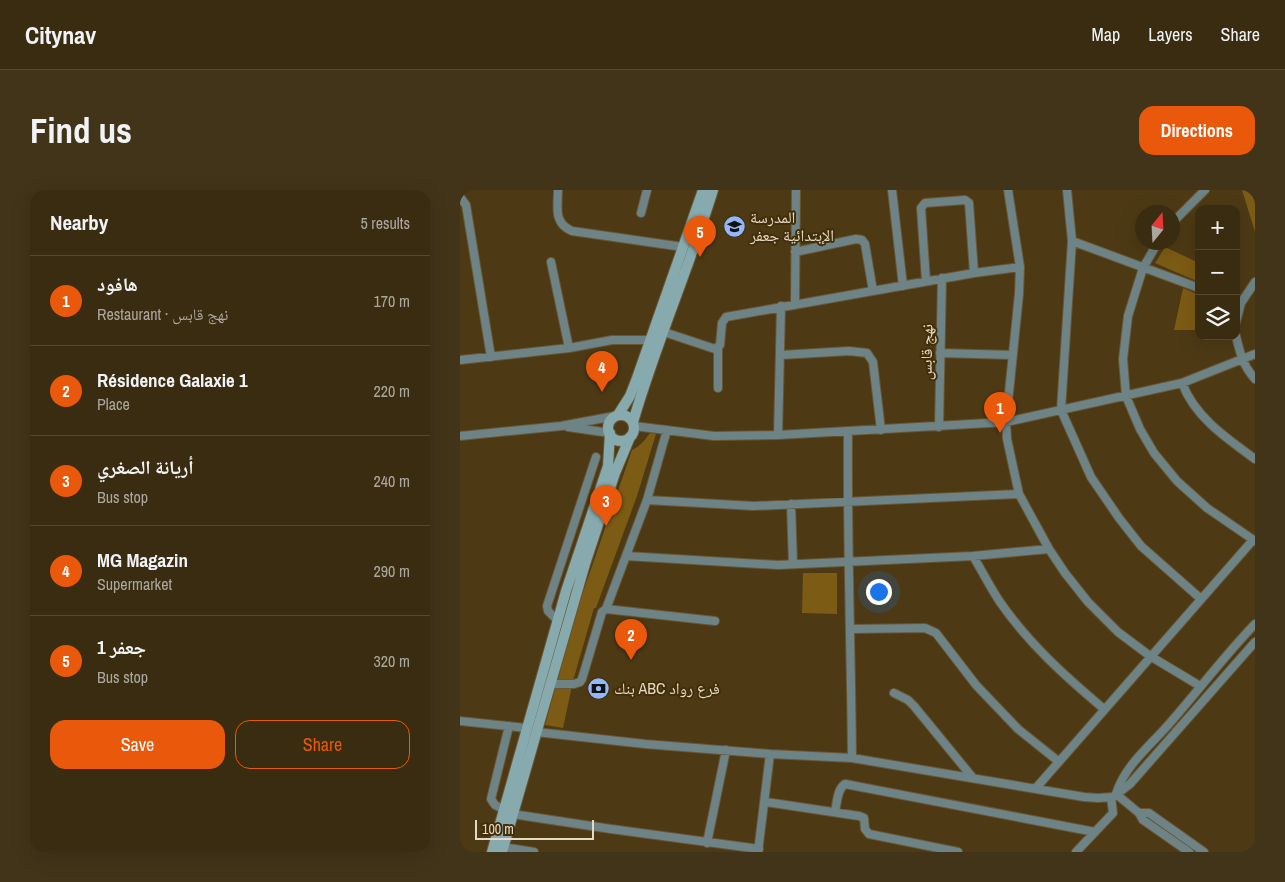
<!DOCTYPE html>
<meta charset="utf-8">
<style>
body{margin:0;font-family:"Archivo Narrow","Noto Naskh Arabic",sans-serif;background:#413419;color:#f1f3f6}
.controls{position:absolute;right:15px;top:15px;display:grid;overflow:hidden;border-radius:10px;box-shadow:0 5px 20px #0002}
.controls button{width:45px;height:45px;display:grid;place-items:center;padding:0;border:0;border-bottom:1px solid #544830;background:#3a2c10;color:#f1f3f6;font:25px sans-serif}
.compass{position:absolute;left:675px;top:15px;width:45px;height:45px;border-radius:50%;background:#3a2c10;box-shadow:0 5px 20px #0002;rotate:18deg}
.scale{position:absolute;left:15px;bottom:12px;width:119px;box-sizing:border-box;padding-left:5px;border:2px solid #e4d9c5;border-top:0;font-size:14px;line-height:18px;white-space:nowrap;color:#e4d9c5;-webkit-text-stroke:4px #422f09;paint-order:stroke}
.you{position:absolute;left:418px;top:401px;width:18px;height:18px;margin:-12px;border:4px solid #fff;border-radius:50%;background:#1a73e8;box-shadow:0 0 0 8px #1a73e833}
.badge{display:grid;place-items:center;width:32px;height:32px;border-radius:50%;background:#ea580c;color:#fff;font-size:16px;font-weight:700}
.pin{position:absolute;translate:-50% -41px;filter:drop-shadow(0 1px 2px #0008)}
.pin::after{content:'';position:absolute;top:26px;width:18px;height:15px;background:inherit;clip-path:polygon(0 0,100% 0,50% 100%)}
.list{margin:0;padding:0;list-style:none}
h2{display:flex;justify-content:space-between;align-items:center;height:65px;margin:0;padding:0 20px;font-size:21px}
h2 small{font-size:16px;font-weight:400;color:#aba79f}
.list li{display:grid;grid-template-columns:32px 1fr auto;gap:15px;align-items:center;box-sizing:border-box;height:90px;padding:0 20px;border-top:1px solid #544830}
.list b{display:block;font-size:19px;white-space:nowrap}
.list p{margin:0;font-size:16px;white-space:nowrap;color:#aba79f}
.list em{font-size:16px;font-style:normal;color:#aba79f}
.actions{display:flex;gap:10px;padding:15px 20px}
.actions a{flex:1;padding:11px 0;border:1px solid #ea580c;border-radius:15px;text-align:center;font-size:18px;color:#ea580c}
.actions .main{background:#ea580c;color:#fff}
.icon{flex:none;width:28px;height:28px;fill:none;stroke:currentColor;stroke-width:2;stroke-linecap:round;stroke-linejoin:round}
.map{position:relative;flex:none;width:795px;height:662px;overflow:hidden;border-radius:15px}
header{display:flex;align-items:center;gap:30px;box-sizing:border-box;height:70px;padding:0 25px;background:#3a2c10;border-bottom:1px solid #544830}
header strong{font-size:24px}
nav{display:flex;gap:28px;margin-inline-start:auto;font-size:18px}
.intro{display:flex;align-items:center;justify-content:space-between;box-sizing:border-box;height:120px;padding:0 30px}
h1{margin:0;font-size:35px}
.button{padding:12px 22px;border-radius:15px;background:#ea580c;color:#fff;font-size:18px;font-weight:700}
main{display:flex;gap:30px;padding:0 30px}
aside{flex:1;background:#3a2c10;border-radius:15px;box-shadow:0 5px 20px #0002}
.map>svg:first-child{display:block}
</style>
<header>
<strong>Citynav</strong>
<nav><a>Map</a><a>Layers</a><a>Share</a></nav>
</header>
<div class="intro"><h1>Find us</h1><a class="button">Directions</a></div>
<main>
<aside>
<h2>Nearby<small>5 results</small></h2>
<ul class="list">
<li><span class="badge">1</span><div><b>هافود</b><p>Restaurant · نهج قابس</p></div><em>170 m</em></li>
<li><span class="badge">2</span><div><b>Résidence Galaxie 1</b><p>Place</p></div><em>220 m</em></li>
<li><span class="badge">3</span><div><b>أريانة الصغري</b><p>Bus stop</p></div><em>240 m</em></li>
<li><span class="badge">4</span><div><b>MG Magazin</b><p>Supermarket</p></div><em>290 m</em></li>
<li><span class="badge">5</span><div><b>جعفر 1</b><p>Bus stop</p></div><em>320 m</em></li>
</ul>
<div class="actions"><a class="main">Save</a><a>Share</a></div>
</aside>
<div class="map">
<svg width="795" height="662" viewBox="0 0 795 662">
<rect width="100%" height="100%" fill="#4d3a15"/>
<path fill="#7c5b14" d="M782 0H795V42Z
M705 57 739 73V92L695 73Z
M723 98 739 105V140H714Z
M190 243 196 244 177 306 136 418H134L113 491 103 538 85 535 119 414 172 260C180 256 185 250 190 243Z
M343 383H377V424L342 423Z"/>
<g fill="none" stroke-linecap="round" stroke-linejoin="round">
<defs>
<path id="street" d="M98 0C98 17 93 33 112 41L223 57
M432 0 443 96
M548 0 560 77 559 104 546 232 547 249 559 304 589 359 605 383 628 412 658 442 690 466 740 496
M607 0 612 51 601 220 631 287 659 328 681 356 741 409
M0 7 6 15 31 167
M181 23 187 0
M712 33 745 0
M612 51 739 98
M698 52 683 78 668 126 663 169 666 206 680 239 694 263 717 291 747 318 795 351
M335 62 396 49 402 50 405 54 413 101
M91 72 109 158
M466 91 461 18 465 13 505 10 509 13 514 83
M335 115 336 0
M776 132 781 113 795 92
M204 142 255 159 260 155 262 133 266 127 514 83 560 77
M776 146C780 163 783 176 795 189
M480 163 552 165
M321 165 389 161 407 163 413 172 421 240
M0 170 109 158 152 150H190
M722 193C735 227 766 248 795 269
M258 198V157
M174 236 254 246 318 245 546 232 722 193 795 164
M108 237 150 243
M479 237 482 88
M388 241C387 350 391 459 392 568
M318 245 321 116
M0 246 101 236 155 226
M187 310 294 316 559 304
M331 314 333 374
M166 366 318 375 513 366 589 359
M513 366C522 381 530 397 540 412 569 454 606 487 644 519
M146 419 255 431
M97 430 88 421 87 416 136 267
M391 439 465 438 476 443 516 495 558 539 598 571
M96 494H114L120 492 122 489 142 422 146 419 187 310 207 240
M434 503 448 510 454 516 513 588
M0 531 66 538
M76 542 185 554 310 564 392 568 624 607 638 608 653 607 670 594 795 452
M576 598 793 350
M656 604C665 575 690 556 709 534 738 501 765 465 795 434
M656 604 679 623 683 630 729 662
M306 612 399 626 404 628 405 639 409 644 498 662
M43 619 35 615 31 609 49 536
M375 622C377 613 377 599 385 594L635 642
M679 623H689L744 662
M52 624 151 639 299 659
M247 653 266 560
M43 657 74 662
M298 662 310 564
M616 662 653 623 651 607"/>
<path id="secondary" d="M158 225 170 206 177 188 243 0
M148 238a13 13 0 1 1 26 0a13 13 0 1 1-26 0Z
M173 232C196 153 229 78 253 0
M32 662 106 401 148 276 150 243
M42 662 125 374 155 283 170 247"/>
</defs>
<use href="#street" stroke="#685735" stroke-width="10"/>
<use href="#secondary" stroke="#685735" stroke-width="12"/>
<use href="#street" stroke="#6d8385" stroke-width="8"/>
<use href="#secondary" stroke="#86aaad" stroke-width="10"/>
</g>
<defs>
<symbol id="school-disc" viewBox="-11 -11 22 22"><circle r="9.5" fill="#91b8fd" stroke="#422f09"/><path d="M0-5L7-2L0 1L-7-2ZM-4 1L0 2.5L4 1V4Q0 6-4 4Z" fill="#111"/></symbol>
<symbol id="bank-disc" viewBox="-11 -11 22 22"><circle r="9.5" fill="#91b8fd" stroke="#422f09"/><path d="M-6-4H6V4H-6ZM0-2.3a2.3 2.3 0 1 0 0 4.6a2.3 2.3 0 1 0 0-4.6Z" fill="#111"/></symbol>
</defs>
<g fill-rule="evenodd">
<use href="#school-disc" x="262" y="24" width="25" height="25"/>
<use href="#bank-disc" x="126" y="486" width="25" height="25"/>
</g>
<g text-anchor="middle" dominant-baseline="central" stroke-width="4" stroke-linejoin="round" paint-order="stroke">
<g font-size="16" fill="#e4d9c5" stroke="#422f09" text-anchor="start">
<text x="290" y="27">المدرسة<tspan x="290" dy="18">الإبتدائية جعفر</tspan></text>
<text x="154" y="498">بنك ABC فرع رواد</text>
</g>
<g font-size="16" fill="#e4d9c5" stroke="#422f09">
<text transform="translate(466 162) rotate(-89)">نهج قابس</text>
</g>
</g>
</svg>
<div class="controls">
<button>+</button>
<button>−</button>
<button><svg class="icon" aria-label="layers" viewBox="0 0 24 24"><path d="M12 4l9 5-9 5-9-5zM3 14l9 5 9-5"/></svg></button>
</div>
<svg class="compass" viewBox="-18 -18 36 36"><path d="M0-13l5 13h-10z" fill="#e53935"/><path d="M0 13l5-13h-10z" fill="#aba79f"/></svg>
<div class="scale">100 m</div>
<div class="you"></div>
<div class="pin badge" style="left:540px;top:243px">1</div>
<div class="pin badge" style="left:171px;top:470px">2</div>
<div class="pin badge" style="left:146px;top:336px">3</div>
<div class="pin badge" style="left:142px;top:202px">4</div>
<div class="pin badge" style="left:240px;top:67px">5</div>
</div>
</main>
